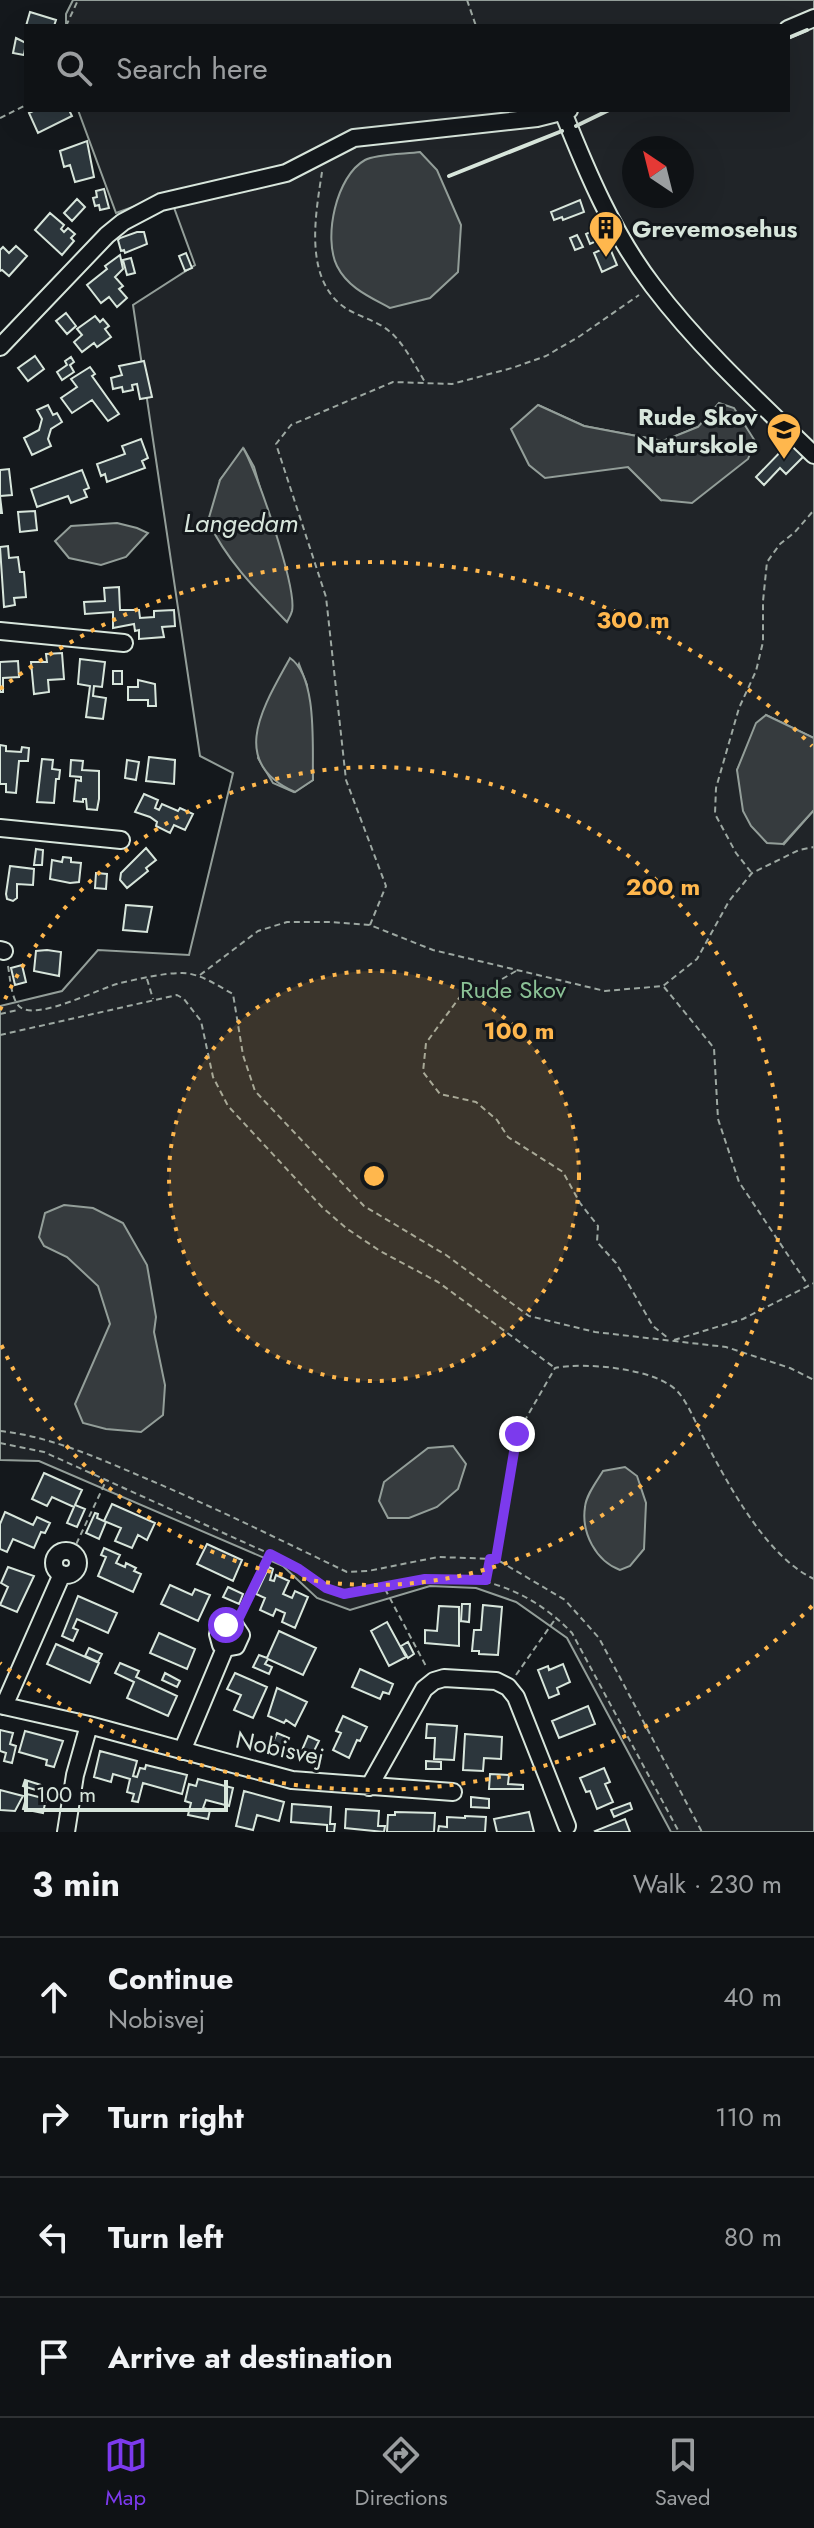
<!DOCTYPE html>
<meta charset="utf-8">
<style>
body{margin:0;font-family:Jost,sans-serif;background:#1d2022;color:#f1f3f6}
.compass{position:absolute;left:622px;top:136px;width:72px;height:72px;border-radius:50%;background:#0f1215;box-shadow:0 8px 32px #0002;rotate:325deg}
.scale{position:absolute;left:24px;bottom:20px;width:204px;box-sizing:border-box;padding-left:8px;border:4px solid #d8e6dc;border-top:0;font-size:22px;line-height:28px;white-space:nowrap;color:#d8e6dc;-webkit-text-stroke:6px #14181c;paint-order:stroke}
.stop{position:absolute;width:24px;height:24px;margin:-18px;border:6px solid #7c3aed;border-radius:50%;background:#fff}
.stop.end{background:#7c3aed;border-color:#fff;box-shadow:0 2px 8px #0008}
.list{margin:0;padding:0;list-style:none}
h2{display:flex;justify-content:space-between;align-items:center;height:104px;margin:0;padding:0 32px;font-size:34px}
h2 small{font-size:26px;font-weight:400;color:#9b9ea0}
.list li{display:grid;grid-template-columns:52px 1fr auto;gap:24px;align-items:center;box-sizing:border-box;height:120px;padding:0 32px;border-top:2px solid #2f3234}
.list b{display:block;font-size:30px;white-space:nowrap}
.list p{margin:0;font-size:26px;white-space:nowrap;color:#9b9ea0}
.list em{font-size:26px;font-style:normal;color:#9b9ea0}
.icon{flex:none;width:44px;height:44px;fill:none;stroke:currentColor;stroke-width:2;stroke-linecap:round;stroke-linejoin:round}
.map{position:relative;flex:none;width:814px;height:1832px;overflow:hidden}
.search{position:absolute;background:#0f1215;box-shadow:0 8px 32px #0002;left:24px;right:24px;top:24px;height:88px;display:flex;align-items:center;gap:20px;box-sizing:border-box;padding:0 28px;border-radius:0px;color:#9b9ea0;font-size:30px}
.sheet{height:584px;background:#0f1215}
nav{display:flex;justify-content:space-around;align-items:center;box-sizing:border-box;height:112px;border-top:2px solid #2f3234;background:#0f1215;font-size:22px;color:#9b9ea0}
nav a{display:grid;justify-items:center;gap:4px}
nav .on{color:#7c3aed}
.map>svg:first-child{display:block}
</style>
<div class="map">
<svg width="814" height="1832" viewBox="0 0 814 1832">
<rect width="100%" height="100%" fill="#14181c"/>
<path fill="#202428" stroke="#939e99" stroke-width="2" fill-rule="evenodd" d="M73 0H814V738L766 715 737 770 784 844 814 810V1832H671L567 1638 516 1602 476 1588 430 1586 350 1610 317 1598 283 1566 39 1461 0 1460V1006L62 991 98 950 189 955 233 773 200 756 133 305 195 265 169 194 116 213 78 110H788V26H66V14ZM634 148H682V196H634ZM538 405 584 426 663 441 698 427 661 500 628 467ZM244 449 254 467 263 498 220 480ZM299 664 307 685 313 780 294 792 273 783 258 758Z"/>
<path fill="#363b3e" stroke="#939e99" stroke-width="2" d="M420 152 437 170 461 225 458 272 430 298 390 308C370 297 348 288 337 266 323 238 336 176 365 160 376 154 407 154 420 152Z
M719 403 734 408 755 441 748 459 692 503 661 500 628 467 545 478 529 465 511 429 538 405 584 426 663 441 698 427Z
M243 448C257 471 297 588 292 611 291 615 289 618 287 622 256 590 227 561 208 521L220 480Z
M117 523 137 528 148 533 126 557 101 565 69 558 55 541 71 526Z
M290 658C318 677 312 748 313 780L295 792C226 762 265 704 290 658Z
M766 715 814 738V810L783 844 767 843 751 826 743 811 737 770 756 723Z
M64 1205 93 1208 123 1223 147 1265 156 1317 154 1332 165 1385 163 1415 141 1432 106 1429 83 1423 75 1404 110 1324 98 1286 67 1257 44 1246 39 1237 45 1213Z
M453 1446 466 1464 458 1489 437 1507 409 1518H388L379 1501 384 1482 428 1448Z
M625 1467 637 1476 646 1503 644 1549 630 1566 620 1570C596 1561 581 1533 585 1507 586 1495 597 1481 603 1471Z"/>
<path fill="#2c363c" stroke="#d8e6dc" stroke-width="2" d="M30 12 56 20 54 26H26Z
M16 38 26 43 24 55 13 53Z
M35 110H69L72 116 38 133 29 113Z
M87 141 94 177 75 182 70 165 64 167 60 151Z
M104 189 109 208 100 210 99 205 95 206 93 198 97 197 96 191Z
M77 199 85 207 72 221 64 213Z
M580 200 584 212 563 220 562 217 554 220 551 212Z
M50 213 64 225 61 229 64 232 68 228 75 234 71 238 74 241 62 255 35 230Z
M599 228 603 238 590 244 586 234Z
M137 232H144L147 244 125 253 124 250 121 251 118 240 120 238Z
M577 235 583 247 575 250 570 238Z
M16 246 27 256 9 276 2 270 0 271V250L3 247 9 253Z
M609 246 617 265 602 272 594 253Z
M186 253 192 268 185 271 179 256Z
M120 255 123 269 115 277 123 286 119 289 127 298 117 307 109 297 101 303 87 285 107 269 105 266Z
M131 258 135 273 127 275 123 260Z
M66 313 76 326 67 334 56 321Z
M95 316 100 322 103 319 109 326 105 329 111 337 97 347 94 343 82 352 74 342 82 335 77 329Z
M35 356 44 369 28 381 18 368Z
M71 357 74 362 70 365 74 372 62 380 57 372 67 365 65 361Z
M144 361 152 397 140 399 137 384 132 385 133 390 123 392 122 387 113 389 111 378 122 375 119 366Z
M90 367 95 374 92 376 119 414 108 421 92 400 72 413 61 398 77 387 71 379Z
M48 405 53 415 57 413 62 422 51 429 48 439 51 446 32 455 24 438 39 430 42 419 37 410Z
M141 439 148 458 142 461 145 468 107 482 105 474 101 476 97 464 125 454 122 446Z
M790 442 804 456 786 474 780 468 764 485 756 477Z
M9 469 12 495 0 496 2 513H0V470Z
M82 470 89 488 84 490 87 497 71 503 68 496 37 507 31 489Z
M35 511 37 530 20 532 18 512Z
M8 546 9 558 18 557 20 572H24L26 597 14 598 15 605 4 607 0 547Z
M119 587 120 610H139L140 618 154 617V611L174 610 175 626 162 627 164 637 139 639V630L135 631 134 624 113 628V612L85 614 84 602 105 601 104 588Z
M62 653 64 679 48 680 49 692 34 694 31 662H47L46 654Z
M80 659 105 662 102 687 94 686 93 696 106 698 103 719 86 717 90 686 78 684Z
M18 661 19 677 3 678V692H0V662Z
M113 671H122V684H113Z
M138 680 155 684 156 706H148V700H128V687H138Z
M0 745 6 746V751L21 752 22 747 29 748 28 761H19L16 793 6 792V784H0Z
M149 757 175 760 174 784 146 781Z
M42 759 53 760 52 769 60 770 59 779H56L54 803 37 802Z
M71 760 83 761 82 770 99 771V799L97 810 87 809 86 799H83V802L74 801 76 780 81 781V777L70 776Z
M127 760 139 762 136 780 125 778Z
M144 794 158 800 155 808 159 810 162 804 178 811 180 808 193 814 185 830 174 825 170 833 156 826 157 822 150 817 135 812Z
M146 848 156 860 146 868 148 871 127 888 120 880 121 873Z
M36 849 43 850 42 865H34Z
M63 857 71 858V862L81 863 79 882 70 883 50 879 52 860 62 862Z
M10 866 34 869 33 885 17 884V898L13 901 7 899 6 894Z
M96 873 107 874 106 889 95 888Z
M126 905 152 907 147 932 123 930Z
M47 950 61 952 59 976 34 971 36 951Z
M22 965 26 982 15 985 11 968Z
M44 1473 82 1490 75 1505 85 1509 77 1527 67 1523 74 1507 52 1497 47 1506 32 1499Z
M112 1504 155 1523 147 1540 138 1535 132 1548 115 1541 121 1528 104 1521Z
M5 1512 33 1525 37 1517 50 1523 45 1533 41 1532 34 1548 13 1539 7 1552 0 1549V1524Z
M95 1513 98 1514 97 1518 106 1522 99 1539 86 1533Z
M207 1544 242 1560 233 1581 197 1564Z
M104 1548 120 1555 116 1563 125 1567 126 1563 136 1568 134 1571 141 1574 133 1592 98 1576 106 1557 101 1555Z
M8 1567 34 1576 17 1612 0 1605 8 1587 1 1583Z
M269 1567 273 1569 270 1580 274 1581 276 1575 289 1581 283 1594 292 1598 295 1591 308 1597 295 1628 282 1622 285 1613 276 1609 273 1616 260 1610 265 1598 256 1594Z
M170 1585 192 1595 195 1589 210 1595 198 1621 161 1604Z
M228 1587 243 1594 239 1604 223 1597Z
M78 1596 117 1613 108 1633 77 1619 73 1628 78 1630 73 1641 62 1636Z
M462 1604H470L469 1622 461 1621Z
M483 1605 502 1607 498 1655 479 1654V1651H472L474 1630H481Z
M439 1606 459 1607V1646L425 1643V1630L437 1631Z
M387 1622 406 1657 389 1666 371 1631Z
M279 1631 316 1648 303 1675 268 1659 265 1664 272 1667 269 1674 253 1667 259 1655 267 1658Z
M159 1633 195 1649 187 1669 150 1653Z
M408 1642 414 1654 408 1658 401 1646Z
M56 1644 99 1663 90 1683 47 1664Z
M89 1648 102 1654 98 1662 85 1656Z
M120 1663 139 1671 136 1677 177 1696 168 1716 127 1698 134 1682 115 1673Z
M563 1664 570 1682 557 1688 559 1694 549 1698 538 1670 548 1666 549 1670Z
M360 1669 393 1684 389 1694 383 1692 380 1699 352 1687Z
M165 1673 180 1681 177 1687 162 1680Z
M235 1673 267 1687 253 1718 234 1710 241 1695 227 1689Z
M277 1688 307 1702 295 1726 286 1720 284 1723 268 1716Z
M588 1706 595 1724 559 1738 552 1721Z
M343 1716 367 1727 360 1741 357 1740 349 1758 333 1750 341 1733 336 1731Z
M427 1724 457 1726 454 1760 434 1759 435 1738H426Z
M0 1730 13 1733 10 1744 16 1746 12 1763 4 1761 6 1753 0 1751Z
M25 1731 63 1741 54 1767 46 1765 47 1760 19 1752Z
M277 1733 289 1738 284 1751 271 1746Z
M465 1734 502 1737 501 1759 484 1758 483 1771 463 1770Z
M308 1736 319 1741 312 1755 302 1750Z
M100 1751 137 1761 133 1776 137 1777 140 1768 145 1769 146 1765 187 1775 182 1794 143 1783 138 1802 132 1801 134 1794 127 1792 130 1779 113 1774 111 1782 94 1777Z
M426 1761 441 1762V1769H426Z
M604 1768 610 1782 605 1784 613 1802 597 1809 590 1791 586 1792 580 1778Z
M490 1774 509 1775 508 1784 523 1785V1789H489Z
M198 1779 233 1788 229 1806 206 1800 203 1808 210 1810 208 1819 188 1815 191 1803 185 1801 189 1784 196 1786Z
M25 1780 41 1785 39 1791 23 1786Z
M0 1790 23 1796 15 1811 0 1810Z
M244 1791 284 1802 279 1821 257 1815 253 1830 236 1826Z
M27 1794 46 1799 43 1813 23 1809Z
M471 1797 489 1799V1808L471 1807Z
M630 1803 632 1809 614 1817 611 1810Z
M292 1804 331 1807 330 1824H335L334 1832H327V1825L291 1822Z
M346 1809 379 1811 378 1826H385L384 1832 345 1828Z
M395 1812 435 1813 434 1832H387L388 1815H395Z
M529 1812 534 1832H497L494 1819Z
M465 1816 486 1817 485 1832H438L439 1826 447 1827V1817L465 1818Z
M625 1819 630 1832H596L595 1831Z"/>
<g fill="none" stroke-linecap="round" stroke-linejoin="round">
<defs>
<path id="minor" d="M788 29 814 18
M563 112C587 172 613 234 653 286 700 348 758 401 814 455
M0 347 107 235 123 222 161 202 286 173 354 138 537 118 569 110
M0 631 124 643
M0 828 121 840
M0 950 4 951
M54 1563a12 12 0 1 1 24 0a12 12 0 1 1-24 0Z
M0 1705 89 1725 292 1780 453 1792
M4 1706 62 1574
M182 1751 225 1648 236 1646 241 1635 235 1626 226 1625 218 1634 221 1645 225 1648
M369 1787 424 1689 434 1681 444 1678 496 1681 508 1687 516 1697 567 1826
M66 1832 75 1775 89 1725"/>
</defs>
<use href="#minor" stroke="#d8e6dc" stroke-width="20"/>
<path stroke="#9da8a2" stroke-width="2" stroke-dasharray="6 4" stroke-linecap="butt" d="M467 0 476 26
M66 26 78 0
M0 118 26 105
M322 172C316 212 304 273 340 304 354 316 375 319 389 331 404 343 415 366 425 382
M751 872 736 853 715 814 716 788 739 708 756 671 763 642V601L767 562 780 544 795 532 814 510
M370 925 386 886 346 780 326 597 276 444 291 425 393 382 452 384 512 368 546 356 580 336 639 295
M8 966C10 976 11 1000 20 1007 37 1021 100 988 120 983 139 979 163 973 182 973 200 973 218 986 233 994L243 1055 255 1091 364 1206 446 1255 529 1316 595 1332 726 1347 790 1368 814 1380
M516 971 490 986 462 994 426 1043 423 1072 440 1094 476 1102 497 1120 508 1137 563 1172 580 1203 598 1226 597 1242 616 1263 653 1326 669 1339
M200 975 258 931 287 922H331L370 925 433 950 605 991 663 986 697 959 729 901 752 873 799 850 814 847
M147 979 153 999
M664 987 714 1048 718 1119 739 1182 808 1285
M0 1014 18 1010
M0 1035 177 995 184 999 201 1021 213 1077 228 1106 322 1207 346 1228 380 1251 438 1282 555 1368
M674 1340 743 1319 814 1283
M0 1431C48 1436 96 1457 140 1476 210 1505 278 1539 347 1572L368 1571 438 1557 496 1559 565 1600 599 1638 702 1832
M0 1443 44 1452 270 1554C279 1558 288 1563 297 1568 312 1577 326 1593 345 1594 370 1595 398 1584 423 1580 479 1570 533 1592 572 1633L679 1832
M72 1553 106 1481
M496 1558 517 1434 555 1368C584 1362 657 1368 678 1392 688 1403 695 1422 702 1435 727 1482 765 1556 814 1579
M486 1579 489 1561
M385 1589 427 1668
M241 1614 269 1555
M516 1675 556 1618"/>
<use href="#minor" stroke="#14181c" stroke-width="16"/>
<path stroke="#d8e6dc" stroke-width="4" d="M788 38 807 30
M576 126 609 110
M449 176 562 131"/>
</g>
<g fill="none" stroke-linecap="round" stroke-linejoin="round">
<path stroke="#7c3aed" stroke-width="10" d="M226 1625 235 1626 270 1554 299 1569 326 1588 344 1594 425 1579 486 1580 490 1559H496L517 1434"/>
</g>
<circle cx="374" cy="1176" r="205" fill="#ffb74d" fill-opacity=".12"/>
<g fill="none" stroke="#ffb74d" stroke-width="4" stroke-dasharray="4 8">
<circle cx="374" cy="1176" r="205"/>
<path d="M0 1010A409 409 0 1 1 0 1342"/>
<path d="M812 1606A614 614 0 0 1 0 1663M0 689A614 614 0 0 1 812 746"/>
</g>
<defs>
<symbol id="building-pin" viewBox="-11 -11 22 30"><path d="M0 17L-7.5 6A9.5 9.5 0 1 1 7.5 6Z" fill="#ffb74d" stroke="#14181c"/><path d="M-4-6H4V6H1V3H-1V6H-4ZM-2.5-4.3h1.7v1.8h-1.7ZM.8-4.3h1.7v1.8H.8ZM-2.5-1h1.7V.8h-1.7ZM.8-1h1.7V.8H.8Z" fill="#111"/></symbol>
<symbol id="school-pin" viewBox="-11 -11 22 30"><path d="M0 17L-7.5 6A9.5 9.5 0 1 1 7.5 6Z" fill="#ffb74d" stroke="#14181c"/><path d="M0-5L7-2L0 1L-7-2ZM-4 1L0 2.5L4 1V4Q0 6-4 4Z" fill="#111"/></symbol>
</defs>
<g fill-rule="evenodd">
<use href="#building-pin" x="586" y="208" width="40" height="54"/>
<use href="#school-pin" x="764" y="410" width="40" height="54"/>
</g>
<g text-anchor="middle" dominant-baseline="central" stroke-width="6" stroke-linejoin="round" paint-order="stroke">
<g font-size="24" font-weight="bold" fill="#d8e6dc" stroke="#14181c" text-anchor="start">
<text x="632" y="228">Grevemosehus</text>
<text x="758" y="416" text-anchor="end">Rude Skov<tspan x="758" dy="28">Naturskole</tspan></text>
</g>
<g font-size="24" fill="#8ac095" stroke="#14181c">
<text x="513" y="989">Rude Skov</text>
</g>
<g font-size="24" fill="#d8e6dc" stroke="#14181c">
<text transform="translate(280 1748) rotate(12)">Nobisvej</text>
</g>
<g font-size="26" font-style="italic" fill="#d8e6dc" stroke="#14181c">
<text x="241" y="523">Langedam</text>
</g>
</g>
<circle cx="374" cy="1176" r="12" fill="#ffb74d" stroke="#14181c" stroke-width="4"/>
<g font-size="24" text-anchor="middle" font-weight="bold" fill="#ffb74d" stroke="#14181c" stroke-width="6" stroke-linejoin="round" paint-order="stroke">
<text x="633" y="628">300 m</text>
<text x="663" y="895">200 m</text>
<text x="519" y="1039">100 m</text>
</g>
</svg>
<svg class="compass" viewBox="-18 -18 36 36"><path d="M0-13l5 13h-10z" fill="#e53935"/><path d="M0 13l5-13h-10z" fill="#9b9ea0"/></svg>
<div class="scale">100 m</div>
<div class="stop" style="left:226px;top:1625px"></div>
<div class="stop end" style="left:517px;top:1434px"></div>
<div class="search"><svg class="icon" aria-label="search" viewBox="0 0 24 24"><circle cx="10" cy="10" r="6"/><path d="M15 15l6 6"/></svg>Search here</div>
</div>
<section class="sheet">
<h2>3 min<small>Walk · 230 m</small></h2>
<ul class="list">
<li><svg class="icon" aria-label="ahead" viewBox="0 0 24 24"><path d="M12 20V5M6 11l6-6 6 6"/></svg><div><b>Continue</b><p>Nobisvej</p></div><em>40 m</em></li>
<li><svg class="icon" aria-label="right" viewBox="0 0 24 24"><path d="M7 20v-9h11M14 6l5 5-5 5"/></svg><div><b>Turn right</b></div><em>110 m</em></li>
<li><svg class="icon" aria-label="left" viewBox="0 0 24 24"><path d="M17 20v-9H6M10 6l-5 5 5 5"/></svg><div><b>Turn left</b></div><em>80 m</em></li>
<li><svg class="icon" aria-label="arrive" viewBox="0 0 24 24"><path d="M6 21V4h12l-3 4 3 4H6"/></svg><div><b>Arrive at destination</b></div></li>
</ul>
</section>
<nav>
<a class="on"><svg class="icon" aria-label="map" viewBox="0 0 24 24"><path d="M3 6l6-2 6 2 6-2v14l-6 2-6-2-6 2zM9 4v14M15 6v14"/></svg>Map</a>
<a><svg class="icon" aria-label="directions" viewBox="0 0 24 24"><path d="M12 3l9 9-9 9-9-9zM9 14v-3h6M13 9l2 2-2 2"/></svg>Directions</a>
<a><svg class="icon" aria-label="saved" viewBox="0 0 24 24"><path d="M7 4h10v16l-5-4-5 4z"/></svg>Saved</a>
</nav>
